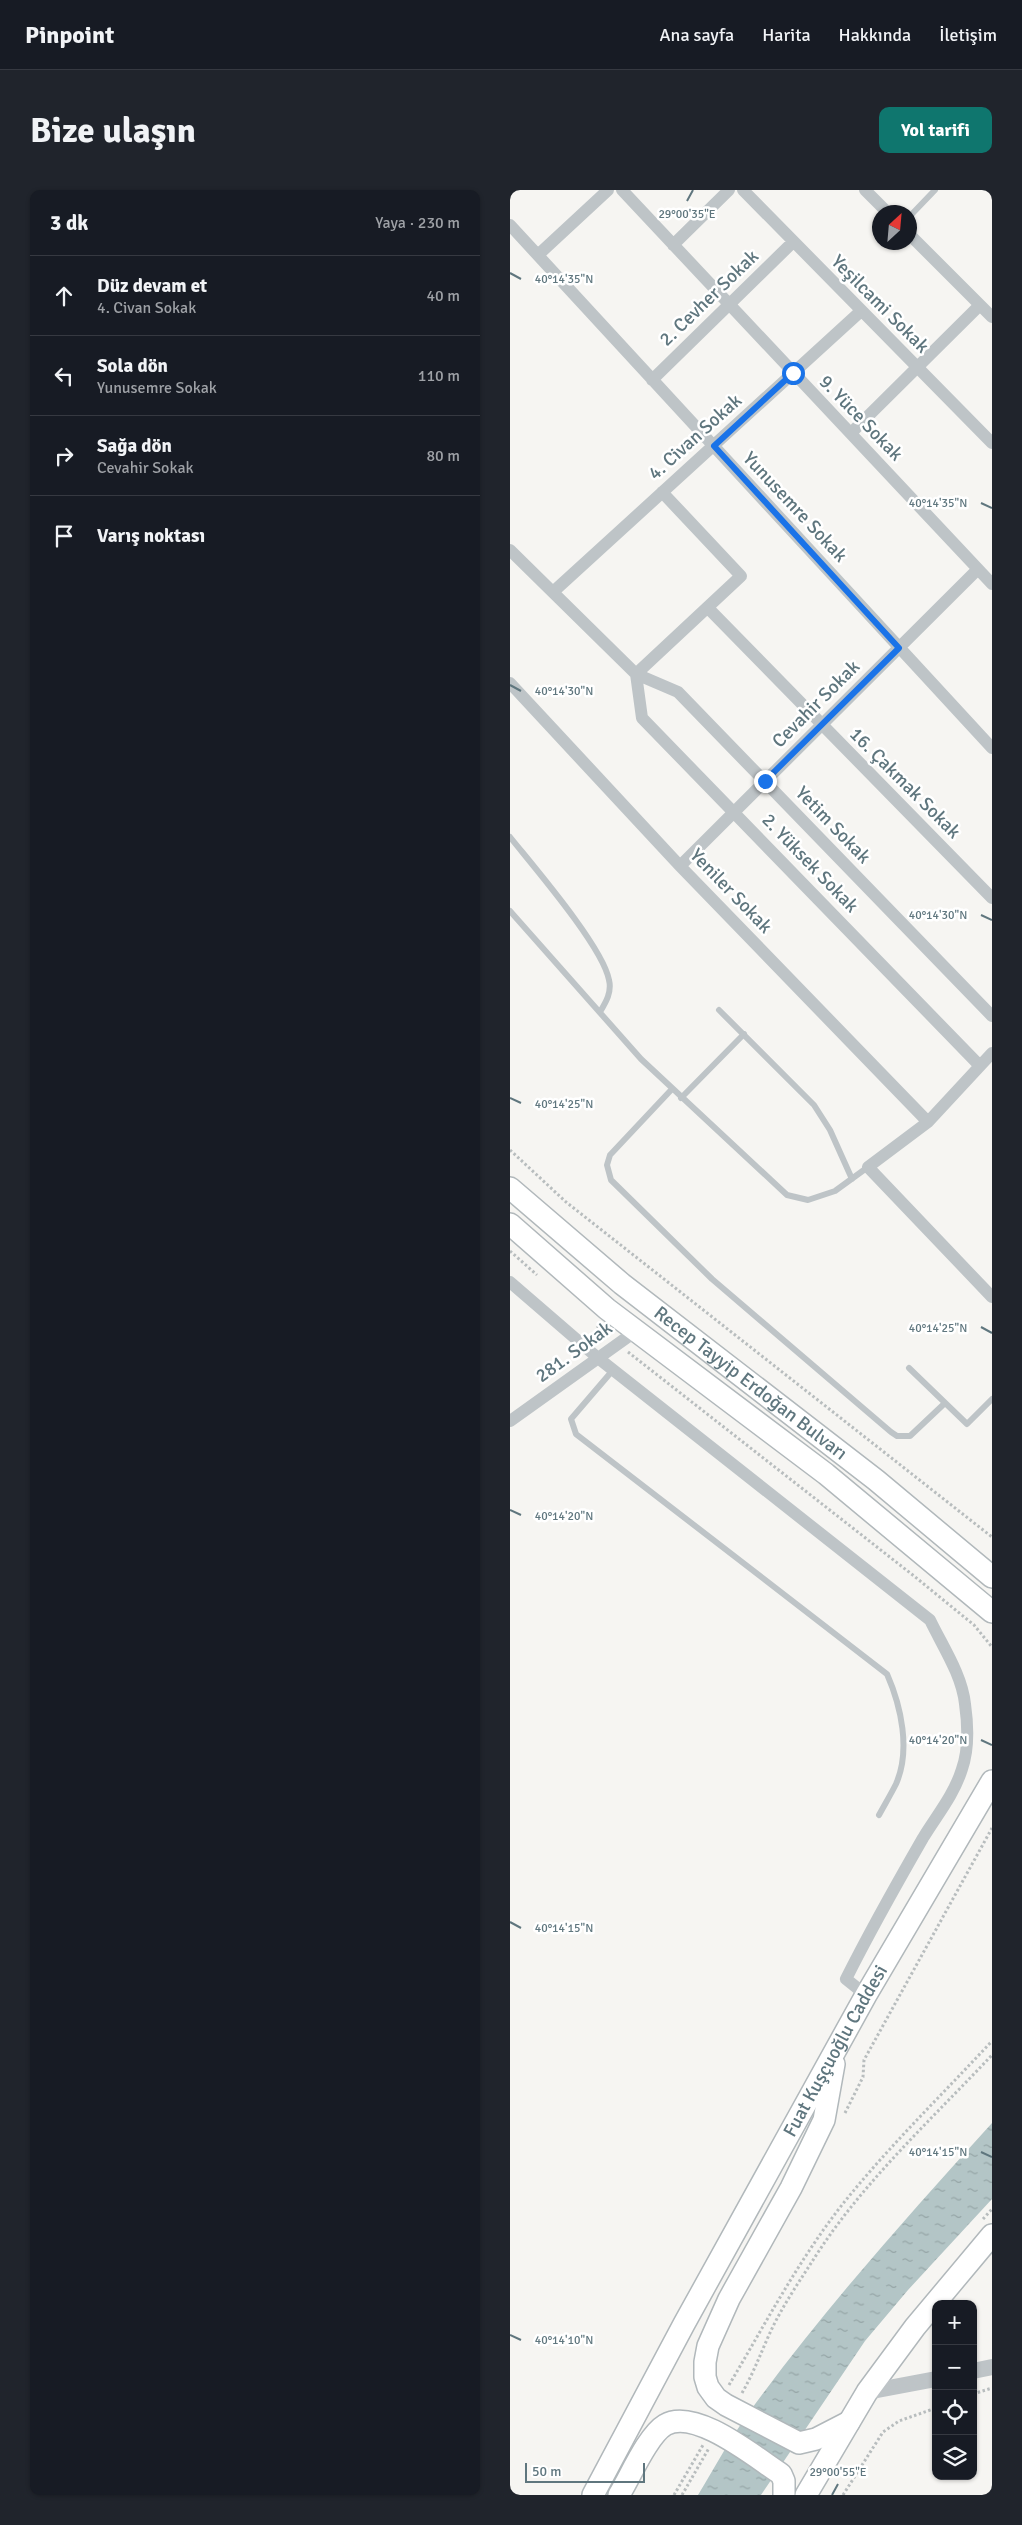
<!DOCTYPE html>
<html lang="tr">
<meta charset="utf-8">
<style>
body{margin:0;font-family:Signika,sans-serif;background:#20242c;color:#f1f3f6}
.controls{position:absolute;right:15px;bottom:15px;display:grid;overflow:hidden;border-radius:10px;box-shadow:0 1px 4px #0004}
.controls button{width:45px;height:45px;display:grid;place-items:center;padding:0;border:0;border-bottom:1px solid #363941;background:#171b24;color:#f1f3f6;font:25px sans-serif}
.compass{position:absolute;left:362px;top:15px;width:45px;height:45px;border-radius:50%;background:#171b24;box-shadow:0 1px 4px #0004;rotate:26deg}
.scale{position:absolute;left:15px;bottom:12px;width:120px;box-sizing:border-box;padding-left:5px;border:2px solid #5f767e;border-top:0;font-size:14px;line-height:18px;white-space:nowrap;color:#5f767e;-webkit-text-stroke:4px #fff;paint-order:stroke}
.stop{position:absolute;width:15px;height:15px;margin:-11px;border:4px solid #1a73e8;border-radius:50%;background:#fff}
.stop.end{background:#1a73e8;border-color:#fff;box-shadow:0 1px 5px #0008}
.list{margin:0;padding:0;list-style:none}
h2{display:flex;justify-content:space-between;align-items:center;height:65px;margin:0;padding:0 20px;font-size:21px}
h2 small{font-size:16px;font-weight:400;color:#9ea1a6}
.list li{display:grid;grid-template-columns:32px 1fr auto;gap:15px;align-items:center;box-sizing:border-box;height:80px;padding:0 20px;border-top:1px solid #363941}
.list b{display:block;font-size:19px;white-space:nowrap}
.list p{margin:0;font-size:16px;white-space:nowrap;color:#9ea1a6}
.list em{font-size:16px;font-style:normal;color:#9ea1a6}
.icon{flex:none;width:28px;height:28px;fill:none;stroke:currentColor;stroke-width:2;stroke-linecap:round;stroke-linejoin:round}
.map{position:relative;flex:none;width:482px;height:2305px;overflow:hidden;border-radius:10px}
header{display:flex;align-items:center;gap:30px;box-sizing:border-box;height:70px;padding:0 25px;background:#171b24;border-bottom:1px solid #363941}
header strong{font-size:24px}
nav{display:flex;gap:28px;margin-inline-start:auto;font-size:18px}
.intro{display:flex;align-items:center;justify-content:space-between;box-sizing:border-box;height:120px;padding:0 30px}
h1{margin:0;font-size:35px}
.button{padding:12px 22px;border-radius:10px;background:#0f766e;color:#fff;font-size:18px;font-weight:700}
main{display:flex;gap:30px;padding:0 30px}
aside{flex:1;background:#171b24;border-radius:10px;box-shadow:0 1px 4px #0004}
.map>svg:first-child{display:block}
</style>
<header>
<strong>Pinpoint</strong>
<nav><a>Ana sayfa</a><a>Harita</a><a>Hakkında</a><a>İletişim</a></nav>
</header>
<div class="intro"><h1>Bize ulaşın</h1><a class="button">Yol tarifi</a></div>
<main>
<aside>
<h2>3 dk<small>Yaya · 230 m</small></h2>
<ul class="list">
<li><svg class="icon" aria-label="ahead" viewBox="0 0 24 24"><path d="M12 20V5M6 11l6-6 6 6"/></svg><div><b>Düz devam et</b><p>4. Civan Sokak</p></div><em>40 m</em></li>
<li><svg class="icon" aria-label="left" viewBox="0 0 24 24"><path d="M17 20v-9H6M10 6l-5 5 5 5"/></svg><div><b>Sola dön</b><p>Yunusemre Sokak</p></div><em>110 m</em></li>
<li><svg class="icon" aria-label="right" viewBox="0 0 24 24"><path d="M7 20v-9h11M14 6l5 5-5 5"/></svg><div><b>Sağa dön</b><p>Cevahir Sokak</p></div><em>80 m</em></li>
<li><svg class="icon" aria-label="arrive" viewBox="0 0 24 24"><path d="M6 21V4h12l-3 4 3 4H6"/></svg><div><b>Varış noktası</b></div></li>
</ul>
</aside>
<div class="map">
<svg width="482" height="2305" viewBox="0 0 482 2305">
<defs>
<pattern id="water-ripples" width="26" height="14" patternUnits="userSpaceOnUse" patternTransform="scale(1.25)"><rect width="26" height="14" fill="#b3c5c6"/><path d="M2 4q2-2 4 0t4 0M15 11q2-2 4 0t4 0" fill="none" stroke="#95a5a6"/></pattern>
</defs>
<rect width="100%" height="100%" fill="#f6f5f2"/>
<path fill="url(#water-ripples)" d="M482 1933V2009L398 2100 355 2151 251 2305H188C205 2277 221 2247 240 2221 314 2119 398 2026 482 1933Z"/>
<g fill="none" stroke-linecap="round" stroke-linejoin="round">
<defs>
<g id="primary">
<path id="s1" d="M0 998 112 1094 366 1290 482 1387"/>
<path d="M0 1034 97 1119 316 1284 482 1422"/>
<path d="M324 1874 314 1930 281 1998 219 2109 198 2156 195 2172V2187L198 2197 206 2208 216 2215 289 2253 306 2249 339 2232"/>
<path id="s2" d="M83 2305 174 2134 356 1805 482 1591"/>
<path d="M109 2305C120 2287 138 2245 155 2235 185 2217 246 2268 271 2284L274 2291V2305"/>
<path d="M296 2305 357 2202 405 2137 482 2045"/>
</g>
</defs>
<use href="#primary" stroke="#b1b8bb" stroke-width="24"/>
<path stroke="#b8bdbe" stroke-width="3" stroke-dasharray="2.5 2.5" stroke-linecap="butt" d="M0 960 56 1012 482 1347
M0 1061 27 1085
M87 1136 97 1145
M118 1162 404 1386 464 1435 482 1457
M335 1923 353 1887 354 1870 482 1638
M473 2029 482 2019
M219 2195C254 2136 286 2075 328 2020 375 1960 430 1907 482 1851
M232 2203C243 2184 250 2165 259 2145 271 2118 289 2092 305 2067 353 1992 421 1930 482 1865
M463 2204 482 2198
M164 2305 193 2255
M172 2305 199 2258
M333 2305 373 2242 389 2231 426 2218"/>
<path stroke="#bec4c7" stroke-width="6" d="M400 26 425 0
M0 647C24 677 93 757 99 790 102 802 96 812 90 822
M0 721 131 869 277 1005 298 1010 325 1001 358 977
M209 820 304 915 320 940 342 989
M162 899 100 965 97 975 101 990 202 1089 381 1242 387 1246H400L435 1213
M171 908 234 844
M399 1178 457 1234 482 1209
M103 1180 61 1229 66 1244 377 1484C391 1516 401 1560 386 1594 381 1604 375 1614 369 1625"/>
<path stroke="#bec4c7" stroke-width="12" d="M112 0 482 394
M233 0 482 253
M355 0 377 22
M0 35 482 558
M400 45 482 127
M163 55 219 0
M28 65 98 0
M142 190 283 52
M341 243 470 115
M152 302 231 386 126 484 168 502 482 826
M0 360 126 484 132 528 470 876
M43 402 351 121
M198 418 482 708
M0 493 170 676 418 932
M170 676 468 379
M482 863 418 932 358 977 482 1107
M0 1092 88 1168 420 1430C433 1457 452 1485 455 1514 458 1535 459 1559 452 1579 444 1605 427 1625 413 1648 386 1695 360 1741 336 1789L356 1805
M0 1231 126 1141"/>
<path stroke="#bec4c7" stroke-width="16" d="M463 2181 482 2177
M357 2202 426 2189"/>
<use href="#primary" stroke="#fff" stroke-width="21"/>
</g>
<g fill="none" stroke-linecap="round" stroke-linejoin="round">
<path stroke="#1a73e8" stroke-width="6" d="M255 591 389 458 204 256 283 183"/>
</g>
<path fill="none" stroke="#5f767e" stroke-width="2" d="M177 11 183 0M0 83 11 89M471 313 482 318M0 495 11 501M471 725 482 730M0 908 11 913M471 1137 482 1143M0 1320 11 1325M471 1550 482 1555M0 1732 11 1738M471 1962 482 1967M0 2145 11 2150M322 2305 328 2294"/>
<g text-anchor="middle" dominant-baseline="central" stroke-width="5" stroke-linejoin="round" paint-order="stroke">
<g font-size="19" fill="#5f767e" stroke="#fff">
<text transform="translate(199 108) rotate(-44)">2. Cevher Sokak</text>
<text transform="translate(370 114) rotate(45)">Yeşilcami Sokak</text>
<text transform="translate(351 228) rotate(46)">9. Yüce Sokak</text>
<text transform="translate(185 247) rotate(-42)">4. Civan Sokak</text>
<text transform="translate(285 317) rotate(47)">Yunusemre Sokak</text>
<text transform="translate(306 514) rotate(-45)">Cevahir Sokak</text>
<text transform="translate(395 593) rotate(45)">16. Çakmak Sokak</text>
<text transform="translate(323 635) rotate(46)">Yetim Sokak</text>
<text transform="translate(300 673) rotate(46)">2. Yüksek Sokak</text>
<text transform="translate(221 701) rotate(46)">Yeniler Sokak</text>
<text transform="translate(64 1162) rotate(-36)">281. Sokak</text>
<text stroke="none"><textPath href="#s1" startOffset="310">Recep Tayyip Erdoğan Bulvarı</textPath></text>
<text stroke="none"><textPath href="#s2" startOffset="506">Fuat Kuşçuoğlu Caddesi</textPath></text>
</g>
</g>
<g font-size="12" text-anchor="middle" fill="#5f767e" stroke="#fff" stroke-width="5" stroke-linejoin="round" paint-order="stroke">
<text x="177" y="28">29°00'35"E</text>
<text x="54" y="93">40°14'35"N</text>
<text x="428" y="317">40°14'35"N</text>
<text x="54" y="505">40°14'30"N</text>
<text x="428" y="729">40°14'30"N</text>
<text x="54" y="918">40°14'25"N</text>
<text x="428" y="1142">40°14'25"N</text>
<text x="54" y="1330">40°14'20"N</text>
<text x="428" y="1554">40°14'20"N</text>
<text x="54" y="1742">40°14'15"N</text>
<text x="428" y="1966">40°14'15"N</text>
<text x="54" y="2154">40°14'10"N</text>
<text x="328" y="2286">29°00'55"E</text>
</g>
</svg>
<div class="controls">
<button>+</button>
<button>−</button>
<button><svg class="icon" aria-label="locate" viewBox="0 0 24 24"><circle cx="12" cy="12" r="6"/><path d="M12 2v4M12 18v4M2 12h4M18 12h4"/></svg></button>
<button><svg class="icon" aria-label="layers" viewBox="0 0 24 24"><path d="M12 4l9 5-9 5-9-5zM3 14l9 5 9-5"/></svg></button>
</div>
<svg class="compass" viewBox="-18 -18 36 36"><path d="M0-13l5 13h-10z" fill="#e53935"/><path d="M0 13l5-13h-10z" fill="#9ea1a6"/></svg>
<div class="scale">50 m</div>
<div class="stop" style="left:283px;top:183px"></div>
<div class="stop end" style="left:255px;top:591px"></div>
</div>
</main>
